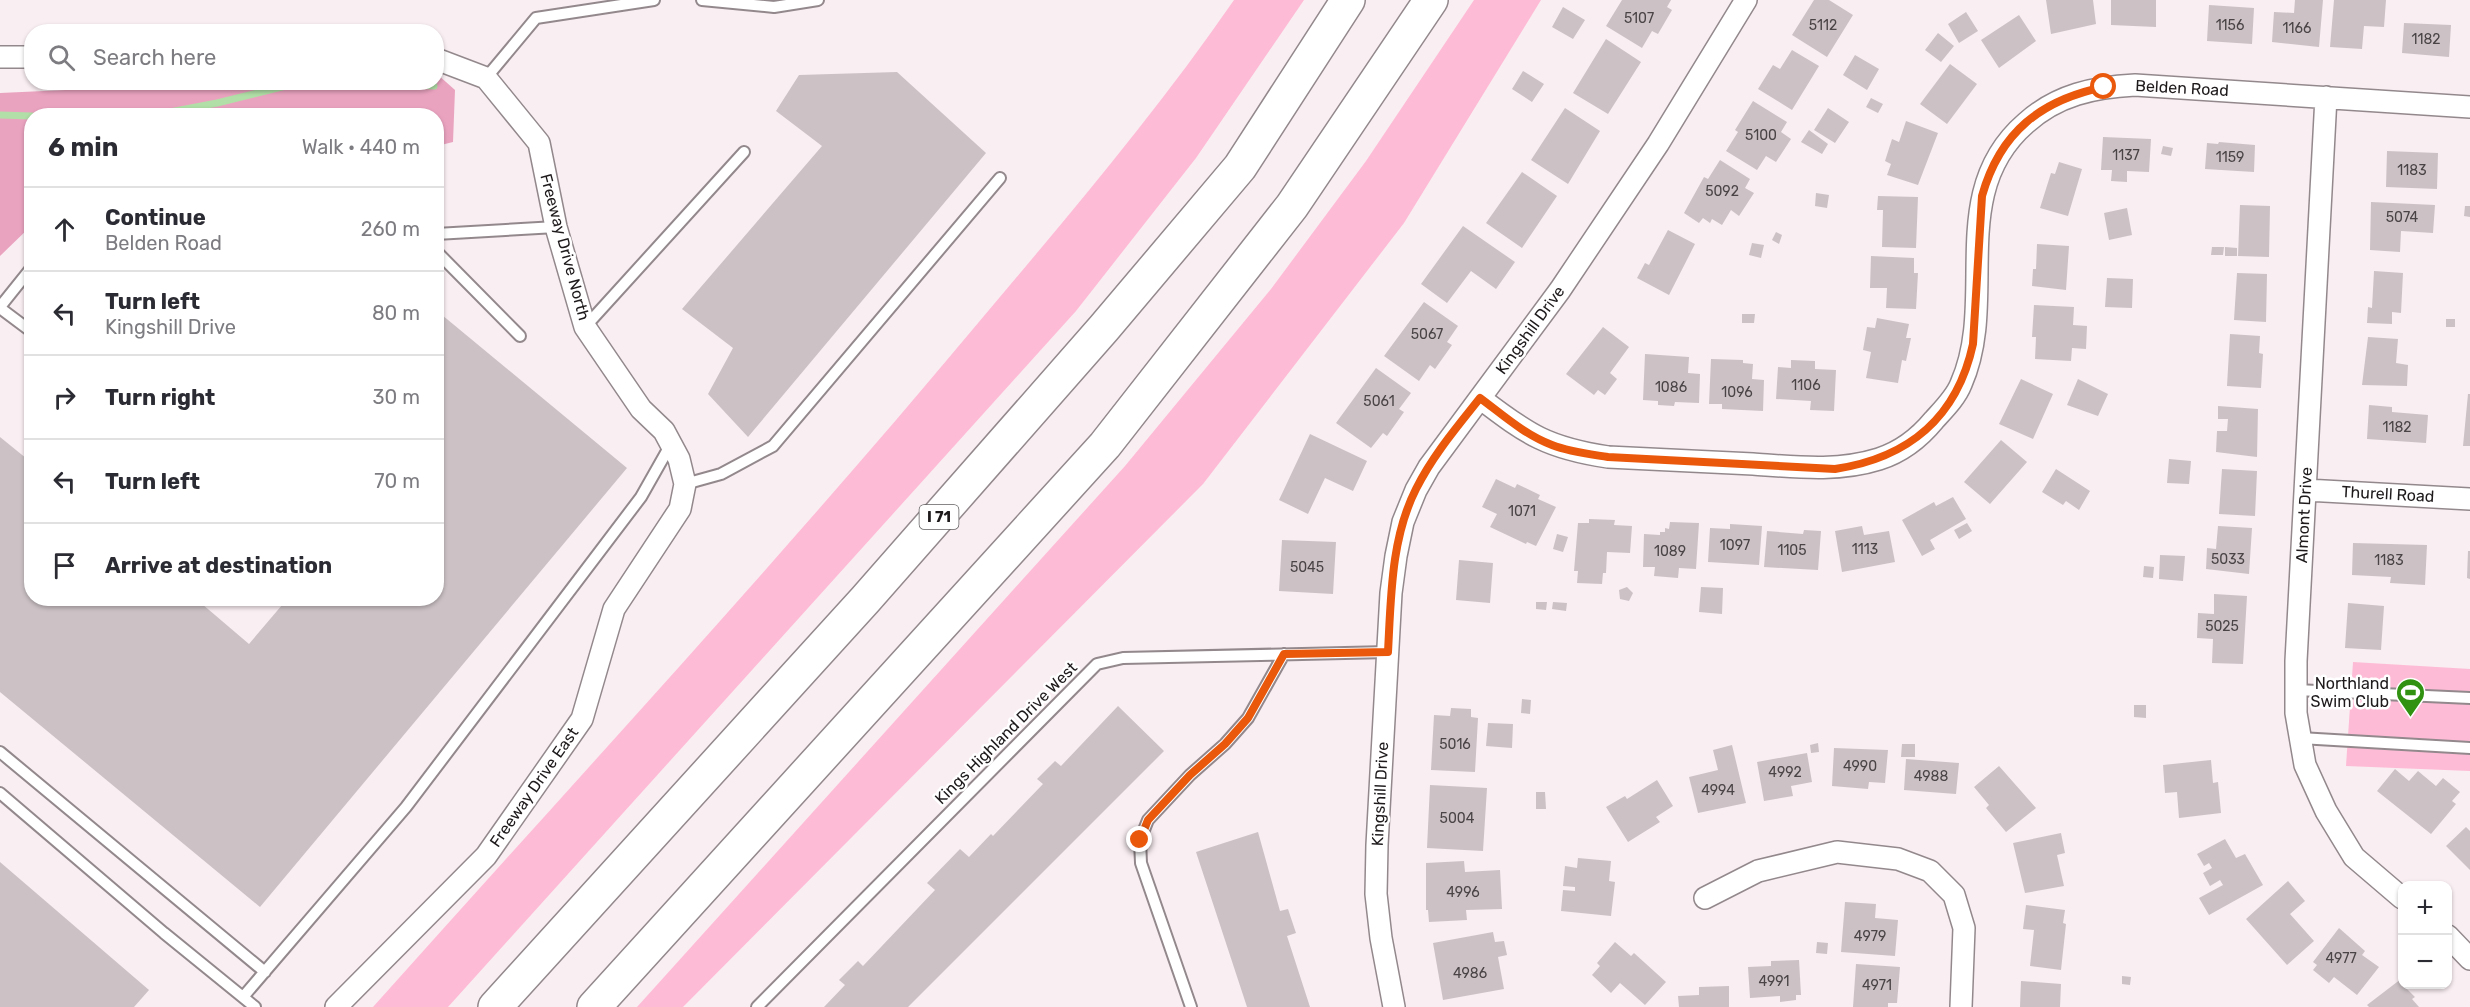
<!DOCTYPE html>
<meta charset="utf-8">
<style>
body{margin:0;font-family:Rubik,sans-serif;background:#f2f2f3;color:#2b2b33}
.controls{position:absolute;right:18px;bottom:18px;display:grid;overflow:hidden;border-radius:12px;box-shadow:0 2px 4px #0004}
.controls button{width:54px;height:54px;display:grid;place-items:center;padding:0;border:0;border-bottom:2px solid #e1e1e2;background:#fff;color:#2b2b33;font:30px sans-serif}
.stop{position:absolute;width:18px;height:18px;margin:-14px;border:4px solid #ea580c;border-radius:50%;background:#fff}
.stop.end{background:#ea580c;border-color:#fff;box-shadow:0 2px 6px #0008}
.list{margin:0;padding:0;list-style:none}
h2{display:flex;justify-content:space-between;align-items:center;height:78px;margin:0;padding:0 24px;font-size:26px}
h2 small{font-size:20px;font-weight:400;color:#7c7c81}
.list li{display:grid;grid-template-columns:39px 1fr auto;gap:18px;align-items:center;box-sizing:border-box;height:84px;padding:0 24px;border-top:2px solid #e1e1e2}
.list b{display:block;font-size:22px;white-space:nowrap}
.list p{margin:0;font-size:20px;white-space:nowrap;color:#7c7c81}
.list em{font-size:20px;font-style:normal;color:#7c7c81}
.icon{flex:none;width:33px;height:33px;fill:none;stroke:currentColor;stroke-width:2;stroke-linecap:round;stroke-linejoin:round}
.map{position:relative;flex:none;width:2470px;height:1007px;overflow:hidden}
.search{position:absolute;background:#fff;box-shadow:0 2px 4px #0004;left:24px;top:24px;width:420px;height:66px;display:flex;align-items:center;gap:15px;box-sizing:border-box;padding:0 21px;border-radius:24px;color:#7c7c81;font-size:22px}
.panel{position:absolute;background:#fff;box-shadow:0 2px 4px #0004;left:24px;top:108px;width:420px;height:498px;border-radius:24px}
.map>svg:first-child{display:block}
</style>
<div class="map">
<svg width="2470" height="1007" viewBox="0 0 2470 1007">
<rect width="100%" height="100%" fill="#f9eef2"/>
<path fill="#febbd5" d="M1234 0H1304L1196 158 1076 311 448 1007H373C574 782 780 560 973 329 1063 222 1154 116 1234 0Z
M1474 0H1541L1404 223 1203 484 683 1007H637L1125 466 1271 289 1366 161Z
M2353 662 2470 669V771L2346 766Z"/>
<path fill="#eaa3bf" d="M437 74 455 90 453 142 437 146 436 116H32L31 226 0 256V93L241 82H436Z"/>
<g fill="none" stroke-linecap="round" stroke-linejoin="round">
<path stroke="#b1dfa7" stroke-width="7" d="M340 82 434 86
M0 115 32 116
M149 116 217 103 302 82"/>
</g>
<path fill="#ccc2c6" d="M1622 0H1671L1667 7 1672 10 1658 34 1652 31 1642 48 1606 26Z
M1814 0H1829L1853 15 1827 57 1792 35Z
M2046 0H2093L2096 24 2051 34Z
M2111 0H2156V27L2111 25Z
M2295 0H2323L2319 47 2272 42 2274 12 2294 13Z
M2334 0H2386L2384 27 2364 26 2362 49 2330 47Z
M2209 5 2254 8 2252 44 2207 41Z
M1563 7 1585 20 1573 39 1552 27Z
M1966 12 1978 31 1959 43 1948 24Z
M2019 15 2036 41 1999 68 1981 40Z
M2404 23 2451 25 2449 57 2402 53Z
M1938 33 1954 46 1941 62 1925 50Z
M1606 39 1641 62 1608 114 1573 93Z
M1792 50 1819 66 1792 110 1758 89 1773 65 1780 69Z
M1855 55 1879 69 1867 90 1843 75Z
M1950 64 1977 84 1947 124 1920 104Z
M1523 71 1544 84 1532 102 1512 89Z
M897 72 986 153 748 437 708 394 733 348 682 309 822 146 776 111 799 75Z
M1871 98 1883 104 1878 113 1866 107Z
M1753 101 1787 122 1781 132 1791 139 1776 162 1766 156 1757 170 1726 151 1738 132 1735 130Z
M1565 108 1600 131 1568 184 1531 160Z
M1828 108 1849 122 1835 143 1814 130Z
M1906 121 1938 133 1918 185 1887 175 1891 164 1885 161 1892 139 1899 142Z
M1809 130 1828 144 1822 154 1801 142Z
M2103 137 2151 139 2149 172 2127 171V182L2111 181 2112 170H2101Z
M2219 142 2255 145 2254 172 2205 169 2207 143 2218 144Z
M2163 146 2173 148 2171 156 2161 154Z
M2387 151 2438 153 2437 189 2386 187Z
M1720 160 1750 179 1745 188 1754 193 1739 216 1731 210 1722 225 1712 219 1710 223 1703 218 1699 223 1684 213 1704 177 1708 179Z
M2059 162 2082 169 2068 216 2040 208 2051 173 2055 174Z
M1522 172 1557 196 1522 248 1486 223Z
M1816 193 1829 195 1827 208 1815 206Z
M1878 196 1918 197 1916 248 1882 247 1883 210H1877Z
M2371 202 2435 205 2433 233 2401 231 2400 252 2370 250Z
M2240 205 2270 206 2269 257 2238 256Z
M2465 206H2470V217L2464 216Z
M2127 208 2132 235 2109 240 2104 213Z
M1463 226 1515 262 1496 289 1471 271 1447 303 1421 284Z
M1668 230 1695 244 1669 295 1637 278 1645 263 1649 265Z
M1776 232 1782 235 1779 244 1772 240Z
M1752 243 1764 245 1761 258 1749 255Z
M2037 244 2069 246 2066 290 2032 286 2033 269H2036Z
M2212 247H2224L2223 255H2211Z
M2225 247 2237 248V256H2225Z
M1871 256 1914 258V273H1918L1916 309 1886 308 1887 288H1870Z
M2374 271 2403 273 2401 313 2392 312V324L2367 323 2368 307 2372 308Z
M2237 273 2267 274 2266 322 2234 320Z
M2107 278 2133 279 2132 308 2105 307Z
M1424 302 1458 326 1447 342 1452 345 1435 369 1430 365 1419 381 1384 356Z
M2034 305 2074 307 2073 325 2087 326 2086 349 2072 348 2071 361 2035 359 2036 337H2032Z
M436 310 627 468 260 907 0 692V437L32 463V598H195L249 644 288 598H436Z
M1742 314H1755L1754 323H1742Z
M1877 318 1909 324 1906 338H1911L1906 361 1902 360 1898 383 1866 378 1871 352 1863 350 1867 327 1875 328Z
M2446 319H2455V327H2446Z
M1603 327 1629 347 1610 373 1617 379 1605 395 1598 390 1594 395 1566 374Z
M2230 334 2260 336 2259 353 2263 354 2261 388 2227 386Z
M2368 337 2398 339 2396 363 2408 365 2407 386 2362 385Z
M1645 354 1689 357 1688 373 1700 374 1699 403 1675 402 1674 406 1658 405V401L1643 400Z
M1711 359 1743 360V363L1753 364 1752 379 1764 380 1763 411 1722 409V404H1709Z
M1791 360 1815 361V369L1836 370 1834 411 1810 410 1811 401 1776 399 1778 367 1791 368Z
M1376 368 1411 393 1399 409 1404 412 1387 436 1383 433 1371 448 1336 423Z
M2021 379 2053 394 2033 439 1999 424Z
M2078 379 2108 394 2098 416 2067 405Z
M2468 394H2470V446H2463Z
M2369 405 2392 407V412L2428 415 2426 443 2367 439Z
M2218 406 2258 409 2257 457 2216 452 2217 431H2227L2228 419H2218Z
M1310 434 1367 461 1353 491 1325 478 1308 514 1279 500Z
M2001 440 2027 462 1990 504 1964 482Z
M2169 459 2191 461 2189 484 2167 483Z
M2056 469 2090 491 2079 510 2066 501 2063 505 2042 492Z
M2222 469 2257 471 2255 516 2219 514Z
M1496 479 1515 488 1517 484 1540 495 1538 499 1556 507 1536 546 1527 542 1526 544 1490 527 1497 514 1482 507Z
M1953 497 1966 519 1930 540 1935 549 1922 556 1902 520 1934 502 1936 506Z
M1589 519 1615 520 1614 525 1632 526 1630 553 1607 552 1606 573H1603L1602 584 1577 583 1578 571H1574L1578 523H1589Z
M1670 522 1699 523 1696 569 1679 568 1678 578 1654 576 1655 567H1643L1644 534 1660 535V532H1665V528L1669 529Z
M1967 523 1972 531 1959 539 1954 530Z
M1730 524 1762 526 1759 565 1708 562 1710 528 1730 529Z
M1862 526 1864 535 1889 531 1895 562 1842 572 1835 531Z
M2218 526 2252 528 2249 574 2206 569 2207 548 2216 549Z
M1804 530 1821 531 1818 570 1764 567 1767 531 1803 534Z
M1557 534 1568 537 1563 552 1553 549Z
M1282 540 1336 542 1333 594 1279 591Z
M2353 543 2427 545 2425 585 2390 583 2391 577 2352 575Z
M2468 551H2470V579L2467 578Z
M2160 555 2185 556 2183 581 2159 579Z
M1459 560 1493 563 1490 603 1456 600Z
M2144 566 2154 567 2153 578 2143 577Z
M1627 587 1633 593 1629 601 1620 599 1619 590Z
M1701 587 1723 588 1722 614 1699 612Z
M2214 594 2247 596 2243 664 2212 663 2213 639 2197 638 2198 613 2214 614Z
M1536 602H1547L1546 610 1536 609Z
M1553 602 1567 603 1566 611 1552 609Z
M2348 603 2384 606 2381 650 2345 648Z
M1522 699 1531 700 1530 714 1521 713Z
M2134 705H2146V718L2134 717Z
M1118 706 1164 751 908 1007H824L845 985 839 980 858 961 863 966 935 890 927 883 960 849 969 857 991 834 993 836 1043 784 1037 779 1055 761 1061 766Z
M1451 708 1471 709V717L1478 718 1475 772 1431 770 1434 715 1450 716Z
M1488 723 1513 724 1512 748 1486 746Z
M1818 743 1819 752 1811 753 1810 745Z
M1902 744H1915V757H1901Z
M1732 745 1746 803 1698 813 1689 777 1718 770 1713 750Z
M1834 748 1888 750 1885 783 1869 782 1868 789 1832 786Z
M1807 753 1812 782 1791 786 1793 796 1764 801 1757 762Z
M1906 759 1959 763 1956 794 1904 790Z
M2211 760 2213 783 2218 782 2221 813 2179 818 2177 792 2165 793 2163 765Z
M1999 766 2036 808 2006 832 1986 808 1989 805 1974 787Z
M2395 769 2409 781 2418 771 2436 786 2443 778 2460 792 2452 801 2456 804 2431 834 2377 791Z
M1657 780 1673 806 1656 817 1660 822 1628 842 1606 807 1625 796 1627 799Z
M1430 785 1487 788 1483 851 1427 848Z
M1536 792H1545L1546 809H1536Z
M2466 827 2470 831V870L2446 846Z
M1258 832 1280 911 1288 909 1296 933 1287 936 1310 1007H1247L1196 852Z
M2061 833 2065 853 2057 855 2064 886 2025 893 2013 843Z
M2225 839 2236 858 2245 854 2263 885 2209 915 2199 898 2223 885 2220 880 2210 886 2203 873 2212 868 2209 863 2204 866 2197 854Z
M1578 858 1611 861 1609 881 1615 882 1611 916 1561 911 1563 890 1575 891V887L1563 886 1565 866 1577 868Z
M1464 861 1465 872 1500 870 1502 909 1466 910 1467 920 1429 922 1428 910H1426V863Z
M0 862 149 990 134 1007H0Z
M2288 881 2305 901 2290 914 2314 941 2287 965 2246 919Z
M1845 902 1876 904 1875 918 1898 920 1895 956 1841 952Z
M2026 905 2065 910 2063 923 2066 924 2061 970 2030 966 2034 930 2023 929Z
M2339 928 2365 951 2362 955 2379 967 2357 995 2334 977 2329 983 2313 970 2317 965 2313 962Z
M1493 932 1495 942 1504 941 1507 955 1498 957 1504 989 1443 1000 1433 943Z
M1615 942 1631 956 1634 953 1666 982 1645 1005 1620 983 1611 993 1592 975 1600 966 1597 963Z
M1817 942 1828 943 1827 954 1816 953Z
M1799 960 1801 995H1796V1000L1780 1002V996L1750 998 1748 967 1771 966V961Z
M1856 964 1900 967 1897 1003H1888V1007H1853Z
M2122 976 2131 977 2130 985 2122 984Z
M2401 979 2402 984 2415 997 2412 999 2419 1007H2369L2367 1005Z
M2021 981 2061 984 2060 1007H2020Z
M1729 986V1007H1679L1678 996 1699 995V987Z"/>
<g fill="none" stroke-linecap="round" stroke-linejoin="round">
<defs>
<path id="lane" d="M702 0 774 7 818 0
M486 78 536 18 654 0
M436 234 556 227
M436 251 520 336
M0 307 32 267
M0 308 32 332
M585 327 744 152
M685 484 721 474 773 446 1000 178
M2296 690 2470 698
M2300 738 2470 748
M0 752 265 972
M0 793 164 933 255 1007
M243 997 406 807 641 497 671 444
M757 1007 1097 664 1123 658 1388 652
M1191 1007 1141 863 1140 840 1148 820 1190 775 1225 744 1248 718 1284 654"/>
<path id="street" d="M0 57H32
M2326 97 2296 661V713L2305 765 2326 811 2354 857 2402 898
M1480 398C1528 435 1548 448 1608 457 1657 459 1705 462 1753 464 1796 467 1838 472 1879 459 1901 452 1920 437 1934 420 1944 409 1956 397 1961 384 1999 299 1945 193 2026 123 2057 95 2094 87 2135 85L2470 107
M2306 490 2470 499
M1705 898 1758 871 1837 852 1898 859 1930 871 1954 895 1964 928 1961 1007
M2448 936 2470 959
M336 1007 486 856 582 719 614 609 680 509 685 484 679 459 664 431 641 409 585 327 556 227 539 143 486 78 436 59
M1394 1007 1381 938 1376 894 1377 845 1391 593 1396 556 1403 522 1416 490 1429 467 1560 290 1658 144 1746 0"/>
<path id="highway" d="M495 1007 865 600 1104 328 1240 167 1348 0
M594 1007 1105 445 1292 206 1431 0"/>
</defs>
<use href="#lane" stroke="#93898d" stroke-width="14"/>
<use href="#street" stroke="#93898d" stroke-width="24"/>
<use href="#highway" stroke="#93898d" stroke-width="36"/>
<use href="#lane" stroke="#fff" stroke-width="10"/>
<use href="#street" stroke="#fff" stroke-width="21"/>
<use href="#highway" stroke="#fff" stroke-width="33"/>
</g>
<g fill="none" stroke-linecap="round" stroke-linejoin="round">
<path stroke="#ea580c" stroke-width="8" d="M1140 840 1148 820 1190 775 1225 744 1248 718 1284 654 1388 652C1391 597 1391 538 1416 489 1433 455 1457 427 1480 398 1503 415 1525 435 1552 445 1570 452 1589 454 1608 457L1835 469C1908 458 1957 418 1973 344L1982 196C2000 132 2041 100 2104 87"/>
</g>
<defs>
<symbol id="stadium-pin" viewBox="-11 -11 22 30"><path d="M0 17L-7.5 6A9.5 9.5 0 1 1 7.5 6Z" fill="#309210" stroke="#fff"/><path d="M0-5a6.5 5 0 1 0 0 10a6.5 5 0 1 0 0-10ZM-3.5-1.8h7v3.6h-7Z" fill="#fff"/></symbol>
</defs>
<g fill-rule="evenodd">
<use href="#stadium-pin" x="2394" y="676" width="33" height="45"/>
</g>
<g text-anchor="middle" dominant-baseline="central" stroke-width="5" stroke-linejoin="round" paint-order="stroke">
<g font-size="14" fill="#4a4446">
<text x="1639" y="18">5107</text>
<text x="1823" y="25">5112</text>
<text x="2230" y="25">1156</text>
<text x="2297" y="28">1166</text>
<text x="2426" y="39">1182</text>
<text x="1761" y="135">5100</text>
<text x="2126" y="155">1137</text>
<text x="2230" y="157">1159</text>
<text x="2412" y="170">1183</text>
<text x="1722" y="191">5092</text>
<text x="2402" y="217">5074</text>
<text x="1427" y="334">5067</text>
<text x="1806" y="385">1106</text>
<text x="1671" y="387">1086</text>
<text x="1737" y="392">1096</text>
<text x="1379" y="401">5061</text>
<text x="2397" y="427">1182</text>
<text x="1522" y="511">1071</text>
<text x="1735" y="545">1097</text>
<text x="1865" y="549">1113</text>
<text x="1792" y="550">1105</text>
<text x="1670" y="551">1089</text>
<text x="2228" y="559">5033</text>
<text x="2389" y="560">1183</text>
<text x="1307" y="567">5045</text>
<text x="2222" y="626">5025</text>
<text x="1455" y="744">5016</text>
<text x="1860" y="766">4990</text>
<text x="1785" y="772">4992</text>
<text x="1931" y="776">4988</text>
<text x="1718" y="790">4994</text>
<text x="1457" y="818">5004</text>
<text x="1463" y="892">4996</text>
<text x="1870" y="936">4979</text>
<text x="2341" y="958">4977</text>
<text x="1470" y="973">4986</text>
<text x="1774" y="981">4991</text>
<text x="1877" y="985">4971</text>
</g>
<rect fill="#fff" stroke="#625f60" stroke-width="1.5" x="919.5" y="505" width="39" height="24" rx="4.5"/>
<g font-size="15" font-weight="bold" fill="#1e1a1c">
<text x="939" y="517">I 71</text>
</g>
<g font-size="16" fill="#1e1a1c" stroke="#fff">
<text transform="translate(2182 88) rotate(3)">Belden Road</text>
<text transform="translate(565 247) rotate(75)">Freeway Drive North</text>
<text transform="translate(1530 330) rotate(-54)">Kingshill Drive</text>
<text transform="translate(2388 494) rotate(3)">Thurell Road</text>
<text transform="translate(2304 515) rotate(-87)">Almont Drive</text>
<text transform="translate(1006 733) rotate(-45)">Kings Highland Drive West</text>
<text transform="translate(534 787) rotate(-55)">Freeway Drive East</text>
<text transform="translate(1380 794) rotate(-87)">Kingshill Drive</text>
</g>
<g font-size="16" fill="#1e1a1c" stroke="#fff" text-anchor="end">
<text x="2389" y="683">Northland<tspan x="2389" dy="18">Swim Club</tspan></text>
</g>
</g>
</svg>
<div class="controls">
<button>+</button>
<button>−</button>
</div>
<div class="stop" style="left:2104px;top:87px"></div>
<div class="stop end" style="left:1140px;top:840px"></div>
<div class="search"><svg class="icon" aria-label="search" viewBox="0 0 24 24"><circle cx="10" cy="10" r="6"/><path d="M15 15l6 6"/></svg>Search here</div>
<section class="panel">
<h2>6 min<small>Walk · 440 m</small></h2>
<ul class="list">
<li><svg class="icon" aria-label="ahead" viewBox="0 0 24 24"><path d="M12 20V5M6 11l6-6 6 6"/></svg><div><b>Continue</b><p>Belden Road</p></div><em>260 m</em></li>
<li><svg class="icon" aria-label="left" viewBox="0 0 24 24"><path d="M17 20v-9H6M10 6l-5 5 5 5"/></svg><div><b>Turn left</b><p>Kingshill Drive</p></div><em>80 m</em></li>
<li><svg class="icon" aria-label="right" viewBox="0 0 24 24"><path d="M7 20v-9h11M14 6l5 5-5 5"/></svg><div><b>Turn right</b></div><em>30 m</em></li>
<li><svg class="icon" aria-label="left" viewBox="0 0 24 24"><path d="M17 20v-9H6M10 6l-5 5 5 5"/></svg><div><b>Turn left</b></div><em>70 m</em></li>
<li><svg class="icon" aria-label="arrive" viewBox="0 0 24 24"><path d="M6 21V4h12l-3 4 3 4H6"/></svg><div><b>Arrive at destination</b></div></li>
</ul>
</section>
</div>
